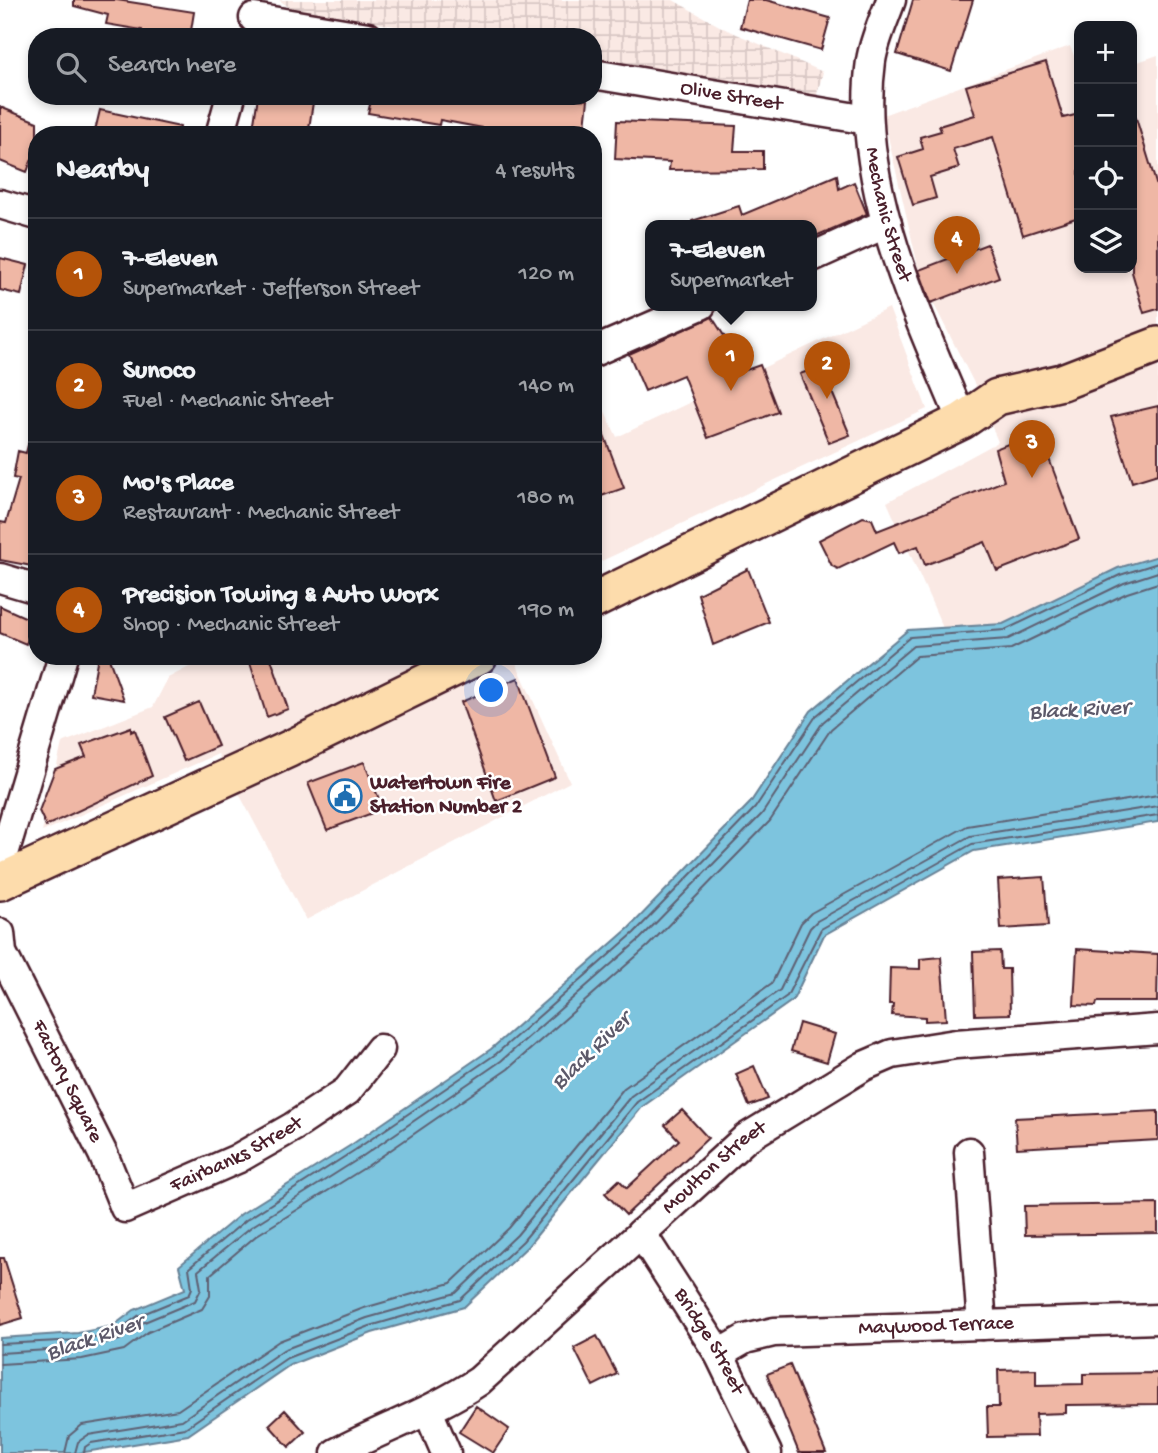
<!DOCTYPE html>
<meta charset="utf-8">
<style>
body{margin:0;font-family:"Gochi Hand",sans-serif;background:#20242c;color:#f1f3f6}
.controls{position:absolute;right:21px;top:21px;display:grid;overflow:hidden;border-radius:14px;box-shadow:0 4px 10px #0003}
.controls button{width:63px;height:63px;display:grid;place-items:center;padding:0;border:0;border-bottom:2px solid #363941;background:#171b24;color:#f1f3f6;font:35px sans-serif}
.you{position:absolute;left:492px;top:691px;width:24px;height:24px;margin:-18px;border:5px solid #fff;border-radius:50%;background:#1a73e8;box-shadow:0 0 0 10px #1a73e833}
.badge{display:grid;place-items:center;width:46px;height:46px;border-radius:50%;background:#b45309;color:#fff;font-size:23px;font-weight:700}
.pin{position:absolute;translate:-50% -58px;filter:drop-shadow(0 2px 4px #0008)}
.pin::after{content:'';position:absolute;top:37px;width:24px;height:21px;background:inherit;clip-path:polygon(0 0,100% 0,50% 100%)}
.popup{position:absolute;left:645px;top:220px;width:172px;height:91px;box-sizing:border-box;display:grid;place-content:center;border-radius:14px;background:#171b24;filter:drop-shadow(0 2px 5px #0005);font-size:23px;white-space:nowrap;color:#9ea1a6}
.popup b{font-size:26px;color:#f1f3f6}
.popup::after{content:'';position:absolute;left:50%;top:100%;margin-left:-14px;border:14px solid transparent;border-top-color:#171b24}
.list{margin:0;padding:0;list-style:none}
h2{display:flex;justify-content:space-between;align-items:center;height:91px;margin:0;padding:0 28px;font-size:30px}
h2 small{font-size:23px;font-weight:400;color:#9ea1a6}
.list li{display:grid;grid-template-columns:46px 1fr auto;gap:21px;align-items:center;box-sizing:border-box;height:112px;padding:0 28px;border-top:2px solid #363941}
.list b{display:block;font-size:26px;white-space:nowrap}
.list p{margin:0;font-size:23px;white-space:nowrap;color:#9ea1a6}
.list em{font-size:23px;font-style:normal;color:#9ea1a6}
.icon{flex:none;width:38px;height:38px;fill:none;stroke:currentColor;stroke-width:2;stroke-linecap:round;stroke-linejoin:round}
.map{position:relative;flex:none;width:1158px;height:1453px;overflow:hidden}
.search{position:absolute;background:#171b24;box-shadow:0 4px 10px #0003;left:28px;top:28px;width:574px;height:77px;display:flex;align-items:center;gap:18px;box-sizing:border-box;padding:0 24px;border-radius:28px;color:#9ea1a6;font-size:26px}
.panel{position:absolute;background:#171b24;box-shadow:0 4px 10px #0003;left:28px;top:126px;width:574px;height:539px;border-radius:28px}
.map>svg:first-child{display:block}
</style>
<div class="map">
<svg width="1158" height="1453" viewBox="0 0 1158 1453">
<defs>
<pattern id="industrial-grid" width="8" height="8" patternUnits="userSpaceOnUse" patternTransform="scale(1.75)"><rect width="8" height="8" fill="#fae9e4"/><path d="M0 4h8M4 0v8" fill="none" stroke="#d8c7c4"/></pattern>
</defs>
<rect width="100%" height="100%" fill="#fff"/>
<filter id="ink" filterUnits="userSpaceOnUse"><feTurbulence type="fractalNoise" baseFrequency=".0143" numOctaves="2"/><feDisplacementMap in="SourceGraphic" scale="14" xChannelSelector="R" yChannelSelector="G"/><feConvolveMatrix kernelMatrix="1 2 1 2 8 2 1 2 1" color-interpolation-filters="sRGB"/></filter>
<g filter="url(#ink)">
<path fill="#fae9e4" d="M1070 46 1079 68V268H1132V64L1158 55V556L1118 568 1003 624 943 628 887 502 998 442 975 385 921 279 883 115Z
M889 308 927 409 593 565V386L617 437Z
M210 656H513L570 782 306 920 218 754 42 832 62 743 153 707 168 678Z"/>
<path fill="url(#industrial-grid)" d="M279 0H673L723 28 823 72 816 98 593 60V37H458L290 8Z"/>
<path fill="#7dc4de" stroke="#698296" stroke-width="2" d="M1158 556V822L974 851 824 935 793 1000 642 1107 528 1246 464 1307 372 1333 290 1365 188 1435 79 1453H0V1338L78 1333 113 1326 134 1310 185 1289 179 1266 241 1214 351 1145 491 1049 629 928 750 803 811 711 908 630 1003 624 1118 568Z"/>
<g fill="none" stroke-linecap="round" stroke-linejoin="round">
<path stroke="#5e6173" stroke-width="2" d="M0 1344 79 1340 115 1333 138 1316 189 1295 192 1288 189 1268 246 1220 355 1150 496 1054 634 933 755 808 816 716 910 637 1005 630 1120 575 1158 563
M0 1353 80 1348 120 1340 142 1323 195 1301 201 1289 198 1271 251 1227 360 1158 501 1061 640 939 762 814 823 722 913 646 1008 639 1124 583 1158 572
M0 1364 82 1359 124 1350 148 1332 202 1309 210 1296V1275L257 1235 366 1167 508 1069 648 946 770 821 831 729 917 656 1011 649 1127 593 1158 583
M65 1453 69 1436 82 1425 178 1410 279 1341 364 1308 451 1283 509 1228 624 1088 772 983 801 923 811 913 967 826 1158 795
M75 1453 78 1442 88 1435 182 1420 283 1350 367 1318 456 1293 517 1235 631 1096 780 990 810 928 817 921 970 836 1158 806
M84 1453 85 1447 91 1443 185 1428 287 1358 370 1326 460 1300 523 1241 637 1102 787 996 821 929 972 844 1158 815"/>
</g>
<path fill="#efb7a5" stroke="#4a1f2b" stroke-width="2" d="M74 0H117L194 12 190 37H141L142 30 106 24 108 15 74 6Z
M747 0H766L830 18 821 50 740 27Z
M913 0H973L951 71 897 54Z
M1046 62 1063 118 1079 114V217L1023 235 993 137 953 149 959 168 930 177 936 198 913 205 898 157 923 149 920 137 941 131 939 126 975 115 966 86Z
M258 96H314L308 135H252Z
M372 96H546L588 100 584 135H520L440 120 439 125 368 113Z
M0 107 37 122V161L32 159 27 172 0 161Z
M100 110 180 127 179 135H94Z
M1136 118 1158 190V309L1144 313 1132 272V119Z
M617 121 736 126 734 151H763V169L669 170 670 162 615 159Z
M837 175 839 189 854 182 867 214 811 238V225H692V221L739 206 742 215Z
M987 244 999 277 931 303 919 270Z
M0 258 28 265 21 295 0 290Z
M712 317 746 370 760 365 778 412 708 438 683 375 645 391 629 354Z
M821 366 850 435 829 443 800 374Z
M1158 406V474L1132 482 1111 417Z
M595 411 624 488 593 499V412Z
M1039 432 1079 539 997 571 985 542 925 565 918 546 899 553 894 542 838 569 832 566 819 540 863 517 872 519 877 531 1004 481 995 449Z
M31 433H37V567L0 560V522L6 523 19 479 13 478 18 451 26 453Z
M748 569 769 622 713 645 698 594Z
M0 606 36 622 26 644 0 633Z
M98 656H108L124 700 91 694Z
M248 656H270L288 709 267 717Z
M518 678 555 777 496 801 461 702Z
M199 702 218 746 184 761 165 717Z
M131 727V732L135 730 152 776 46 826 39 811 55 769 86 757 81 745Z
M364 762 383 809 327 830 308 783Z
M1044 877 1048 926 1001 929 998 880Z
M1077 949 1158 954 1157 1002H1097L1096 1006 1074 1005Z
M1000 951 1001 969H1009L1010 1014 975 1015 973 952Z
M941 957 946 1020 925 1021V1017L892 1015 893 1004H889L890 968 920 969V959Z
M799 1023 835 1034 827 1062 791 1051Z
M754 1066 768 1099 749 1106 736 1074Z
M682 1110 708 1138 626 1215 605 1193 619 1180 627 1188 679 1140 665 1125Z
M1158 1111V1140L1017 1148 1015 1118Z
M1158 1204V1233L1025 1235 1024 1206Z
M0 1258H4L23 1318 0 1325Z
M597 1336 617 1374 593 1386 574 1348Z
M790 1365 826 1453H799L767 1374Z
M1036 1369V1385L1083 1384V1374L1158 1373V1404L1066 1405V1413L1036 1414 1037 1436 988 1437 987 1407H999L998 1370Z
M476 1406 509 1429 493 1453 459 1432Z
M285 1410 305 1432 289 1447 269 1425Z"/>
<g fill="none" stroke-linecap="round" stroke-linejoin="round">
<defs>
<g id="minor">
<path id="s1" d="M891 0C884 20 874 40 871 61 854 182 917 313 962 421"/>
<path d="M254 18 368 37"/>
<path id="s2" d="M593 74 868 120"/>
<path d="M220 135 231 96"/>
<path d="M0 204 37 215"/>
<path d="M812 257 887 223"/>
<path d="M593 352 701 305"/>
<path d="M0 578 37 589"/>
<path d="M0 867 63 656"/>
<path id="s3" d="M0 933 2 953 103 1154 125 1208 237 1159 293 1127 347 1091 380 1049"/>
<path d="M969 1152 982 1325"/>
<path id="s4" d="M641 1233 719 1354 767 1453"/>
<path id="s5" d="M719 1354 745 1339 774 1332 1158 1319"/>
<path d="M428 1411 446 1453"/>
<path id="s6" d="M336 1453C384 1428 434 1411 479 1381L746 1138 864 1066 892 1054 956 1044 1158 1029"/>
</g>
<path id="major" d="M593 601 962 421 997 397 1062 382 1158 345
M0 882 289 749 479 656"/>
</defs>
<use href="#minor" stroke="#4a1f2b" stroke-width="33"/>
<use href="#major" stroke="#4a1f2b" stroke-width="40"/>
<use href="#minor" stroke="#fff" stroke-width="28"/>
<use href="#major" stroke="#fddcac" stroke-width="35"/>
</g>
</g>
<defs>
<symbol id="civic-ring" viewBox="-11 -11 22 22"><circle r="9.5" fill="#fff" stroke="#1f6fb2" stroke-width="1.5"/><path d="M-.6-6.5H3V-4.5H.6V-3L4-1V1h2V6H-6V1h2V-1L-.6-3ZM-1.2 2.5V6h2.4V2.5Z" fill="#1f6fb2"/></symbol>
</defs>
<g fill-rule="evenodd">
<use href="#civic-ring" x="326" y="777" width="38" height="38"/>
</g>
<g text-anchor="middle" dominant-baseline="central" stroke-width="5" stroke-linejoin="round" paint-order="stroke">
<g font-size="21" fill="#4a1f2b" stroke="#fff">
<text stroke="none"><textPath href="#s2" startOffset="140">Olive Street</textPath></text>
<text stroke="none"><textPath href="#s1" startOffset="220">Mechanic Street</textPath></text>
<text stroke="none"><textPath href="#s3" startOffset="164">Factory Square</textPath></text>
<text stroke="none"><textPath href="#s3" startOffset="427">Fairbanks Street</textPath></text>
<text stroke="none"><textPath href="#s6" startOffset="478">Moulton Street</textPath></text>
<text stroke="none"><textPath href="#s5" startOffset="222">Maywood Terrace</textPath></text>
<text stroke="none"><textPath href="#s4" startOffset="128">Bridge Street</textPath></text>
</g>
<g font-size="21" font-weight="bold" fill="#4a1f2b" stroke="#fff" text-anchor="start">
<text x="370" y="784">Watertown Fire<tspan x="370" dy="24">Station Number 2</tspan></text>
</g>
<g font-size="23" font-style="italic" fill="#5c596a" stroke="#fff">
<text transform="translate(1079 711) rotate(-3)">Black River</text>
<text transform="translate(592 1052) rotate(-44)">Black River</text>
<text transform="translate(95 1339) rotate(-19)">Black River</text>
</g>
</g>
</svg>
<div class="controls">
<button>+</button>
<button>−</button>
<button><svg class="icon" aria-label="locate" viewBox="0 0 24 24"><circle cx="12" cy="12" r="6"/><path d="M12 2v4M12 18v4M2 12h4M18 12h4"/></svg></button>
<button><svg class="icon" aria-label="layers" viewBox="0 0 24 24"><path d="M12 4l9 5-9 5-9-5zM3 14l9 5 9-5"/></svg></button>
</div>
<div class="you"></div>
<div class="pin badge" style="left:731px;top:391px">1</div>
<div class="popup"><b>7-Eleven</b>Supermarket</div>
<div class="pin badge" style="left:827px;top:399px">2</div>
<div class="pin badge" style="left:1032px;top:478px">3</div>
<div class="pin badge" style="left:957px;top:274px">4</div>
<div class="search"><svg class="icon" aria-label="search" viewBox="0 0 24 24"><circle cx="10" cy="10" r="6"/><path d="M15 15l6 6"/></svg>Search here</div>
<section class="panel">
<h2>Nearby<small>4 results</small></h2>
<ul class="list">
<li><span class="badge">1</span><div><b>7-Eleven</b><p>Supermarket · Jefferson Street</p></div><em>120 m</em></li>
<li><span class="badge">2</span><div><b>Sunoco</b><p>Fuel · Mechanic Street</p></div><em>140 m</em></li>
<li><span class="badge">3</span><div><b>Mo's Place</b><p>Restaurant · Mechanic Street</p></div><em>180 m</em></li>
<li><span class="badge">4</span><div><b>Precision Towing &amp; Auto Worx</b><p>Shop · Mechanic Street</p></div><em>190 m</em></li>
</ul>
</section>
</div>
